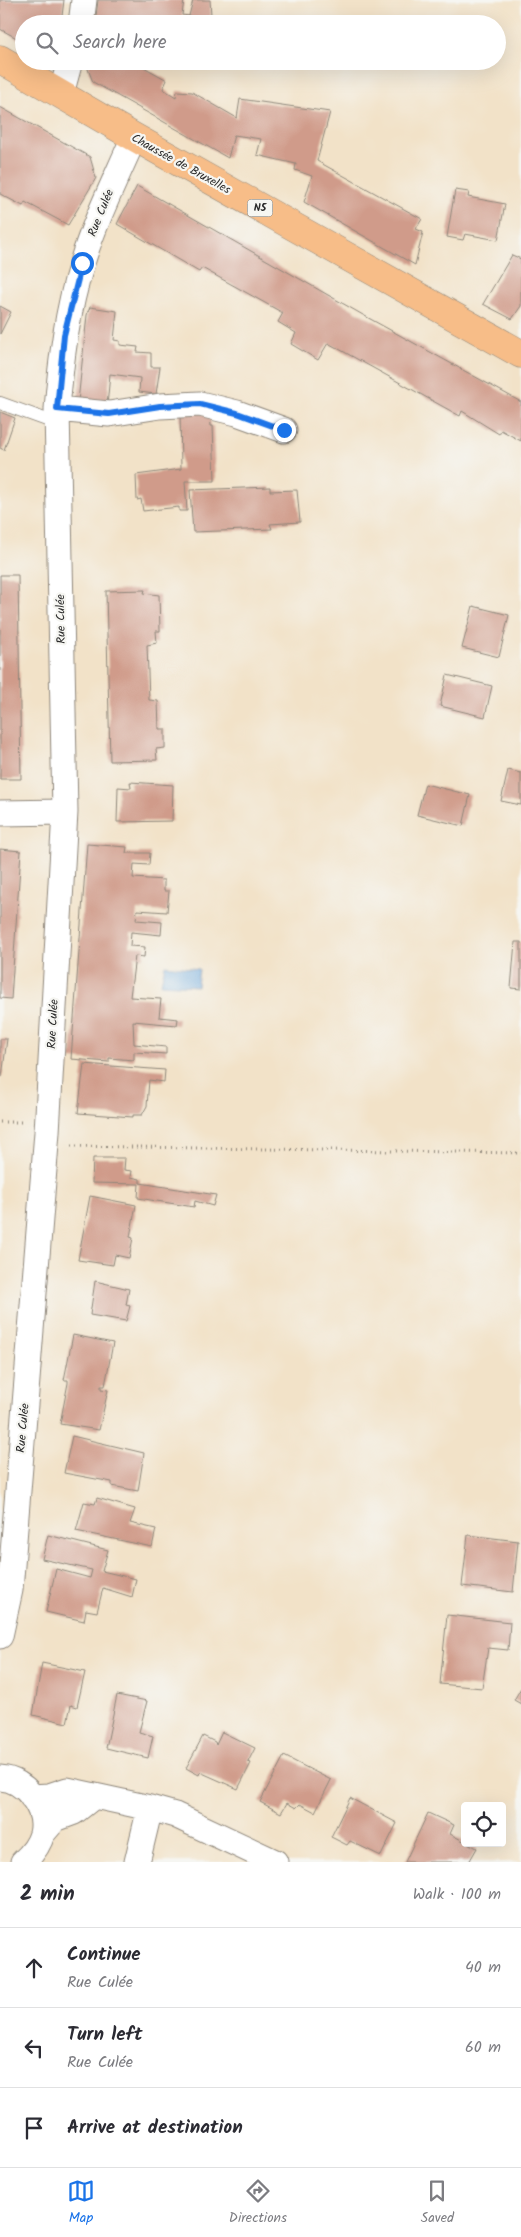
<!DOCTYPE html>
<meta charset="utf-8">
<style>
body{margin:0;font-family:Kalam,sans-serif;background:#f7f7f7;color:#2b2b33}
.controls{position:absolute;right:15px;bottom:15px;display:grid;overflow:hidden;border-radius:5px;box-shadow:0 5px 20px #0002}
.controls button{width:45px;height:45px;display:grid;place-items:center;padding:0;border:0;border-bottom:1px solid #e1e1e2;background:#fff;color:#2b2b33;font:25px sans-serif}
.stop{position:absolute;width:15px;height:15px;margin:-11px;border:4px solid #1a73e8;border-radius:50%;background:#fff}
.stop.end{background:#1a73e8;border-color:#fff;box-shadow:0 1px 5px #0008}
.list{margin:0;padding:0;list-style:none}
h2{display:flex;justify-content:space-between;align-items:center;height:65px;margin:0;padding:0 20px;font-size:21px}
h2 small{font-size:16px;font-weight:400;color:#7c7c81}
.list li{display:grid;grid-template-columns:32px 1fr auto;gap:15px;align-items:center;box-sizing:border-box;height:80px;padding:0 20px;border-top:1px solid #e1e1e2}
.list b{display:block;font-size:19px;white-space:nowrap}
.list p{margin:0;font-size:16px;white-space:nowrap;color:#7c7c81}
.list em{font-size:16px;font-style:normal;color:#7c7c81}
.icon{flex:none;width:28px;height:28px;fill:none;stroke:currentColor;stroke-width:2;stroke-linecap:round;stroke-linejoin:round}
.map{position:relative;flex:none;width:521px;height:1862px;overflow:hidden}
.search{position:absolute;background:#fff;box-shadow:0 5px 20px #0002;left:15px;right:15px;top:15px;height:55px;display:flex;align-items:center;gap:12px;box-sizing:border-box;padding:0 18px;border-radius:28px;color:#7c7c81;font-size:19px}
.sheet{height:305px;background:#fff}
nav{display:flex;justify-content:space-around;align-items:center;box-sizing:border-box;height:70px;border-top:1px solid #e1e1e2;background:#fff;font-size:14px;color:#7c7c81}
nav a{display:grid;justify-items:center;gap:2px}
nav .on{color:#1a73e8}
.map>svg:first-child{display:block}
</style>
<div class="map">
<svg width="521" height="1862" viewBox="0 0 521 1862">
<rect width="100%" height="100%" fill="#f6f6f2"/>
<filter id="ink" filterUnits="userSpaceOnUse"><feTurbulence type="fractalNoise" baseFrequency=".02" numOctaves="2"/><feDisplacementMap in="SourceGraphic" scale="10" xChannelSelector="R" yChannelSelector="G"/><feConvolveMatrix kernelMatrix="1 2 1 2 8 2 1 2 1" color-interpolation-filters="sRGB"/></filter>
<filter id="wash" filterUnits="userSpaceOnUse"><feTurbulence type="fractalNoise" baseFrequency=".0096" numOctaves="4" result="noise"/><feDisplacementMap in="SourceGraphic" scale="20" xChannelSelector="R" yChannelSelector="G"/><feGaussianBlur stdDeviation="1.12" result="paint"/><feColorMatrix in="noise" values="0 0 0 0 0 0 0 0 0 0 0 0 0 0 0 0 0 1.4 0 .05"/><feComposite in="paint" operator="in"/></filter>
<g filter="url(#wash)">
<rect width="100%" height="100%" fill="#f2e2c8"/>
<path fill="#6aa6db" stroke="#4a6883" d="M165 965 199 969 197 986 161 984Z"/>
<g id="blocks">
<path fill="#d09b8a" d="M0 0H64L61 24H24V42L0 29Z
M98 0H184L182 15 189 16 193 0H210L211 15 209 20 225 24H95Z
M89 61H133L167 80 163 89 176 97 177 91 192 92 237 118 240 99 330 112 317 161 422 219 416 229 423 232 415 265 304 202 312 176 295 170 296 164 257 155 261 139 234 135 228 158 93 82 88 69Z
M0 107 90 157 96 178 68 225 25 202 23 206 0 194Z
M137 186 363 315 521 402V441L501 430 499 434 462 411 460 416 328 343 318 360 291 344 296 333 278 322 283 313 202 268 199 272 117 224Z
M455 190 469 192 468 197 505 204 498 240 465 234 463 240 447 237Z
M512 255 521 259V306L512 319 483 304Z
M0 306 11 312 0 334Z
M90 307 117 311 114 340 120 341V345L138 347 137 352 151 353V367H160L156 394 139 392 140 378 110 374 107 406 78 402 87 315Z
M180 411 210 414 211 426H213L215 481H185L187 511H179V507L143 511 141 499 137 500 136 475 181 469Z
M0 412 15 418 4 450 0 448Z
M270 487V491L297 490 300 522 270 524 272 529 193 532 190 490Z
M0 575H18L21 779H0Z
M145 590 144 593 159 595 160 631H156L157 643 147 645 149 700 158 701 159 729H165V748L156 749 157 760 110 761 106 591Z
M473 606 509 615 499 657 462 648Z
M447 675 492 686 485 717 440 706Z
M508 770 521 773V805L501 801Z
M130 782 173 785 172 821 117 822 118 787 131 788Z
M425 784 470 795 463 826 417 815Z
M87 844 127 847 126 853H150L149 865 134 864 133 878 164 880V891H169L167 912 137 910 136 920 162 922 161 935 131 932 130 946 145 947 144 957 135 956 130 997 161 999 159 1017 178 1019 177 1025 133 1021 134 1044 166 1047V1054L134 1052V1060L109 1058V1062L71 1059Z
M0 849 21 851 11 999 0 998Z
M515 942H521V989L511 988Z
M0 1039H7L2 1077H0Z
M84 1064 165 1070 164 1082 149 1080 147 1106 142 1115H133V1117L78 1113Z
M93 1158H125L124 1170 132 1171 131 1177 140 1179V1183L216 1195 213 1206 195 1201 194 1207 138 1198 139 1184 92 1183Z
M90 1196 136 1205 130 1237 133 1238 129 1258 115 1255 113 1265 78 1260Z
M95 1281 129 1289 126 1305 130 1306 126 1321 90 1315Z
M73 1335 113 1343 105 1386H101V1389L108 1390 99 1430 60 1424 68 1383V1380H64Z
M72 1436 144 1453 138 1491 112 1486V1482L64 1473Z
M97 1498 135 1509 130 1523 156 1529 152 1547 76 1531 84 1502 95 1504Z
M48 1535 108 1550 102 1571 136 1579 132 1597 103 1588 97 1612 86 1610 84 1621 46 1612 56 1569 90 1578 92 1570 42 1559Z
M468 1535 518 1541 513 1592 462 1586Z
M447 1615 510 1622 508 1650 488 1648 482 1688 440 1684Z
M42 1663 85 1672 77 1707 71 1705 67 1723 33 1715Z
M521 1688V1704L514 1700Z
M117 1695 147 1701 139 1732 153 1736 148 1758 106 1748Z
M222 1732 255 1748 248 1762 251 1763 238 1789 200 1772 199 1775 186 1768 203 1736 215 1742 216 1745Z
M284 1756 331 1780 315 1812 300 1804 296 1808 287 1803 281 1813 260 1802Z
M350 1798 397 1823 381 1856 350 1841 347 1845 331 1837Z
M428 1813 454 1825 450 1834 477 1848 469 1862H405Z"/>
</g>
</g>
<g filter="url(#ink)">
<use href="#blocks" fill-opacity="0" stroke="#8e867a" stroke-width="1"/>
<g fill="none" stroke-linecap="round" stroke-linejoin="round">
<defs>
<path id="service" d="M0 403 58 424"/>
<path id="minor" d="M81 24 84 0
M61 94 70 61
M57 409 109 414 160 406 200 404 237 413 284 430
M0 813 65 812
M0 1636 10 1590 47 1132 65 812 57 409C61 360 67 311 82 263 95 220 116 179 134 137
M0 1778C25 1779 48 1809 42 1834 39 1845 32 1854 23 1862
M32 1797 49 1796 67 1790 150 1808 175 1815 275 1862
M43 1833 55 1819 74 1812 93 1797
M137 1862 150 1808"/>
<path id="primary" d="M0 59 134 137 521 354"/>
</defs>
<use href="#service" stroke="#8e867a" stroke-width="14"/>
<use href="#minor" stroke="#8e867a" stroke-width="27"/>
<use href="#primary" stroke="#8e867a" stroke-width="29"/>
<path stroke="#8e867a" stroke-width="3" stroke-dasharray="1 4" stroke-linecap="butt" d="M0 1122H22
M71 1146 521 1153"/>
<use href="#service" stroke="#fff" stroke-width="12"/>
<use href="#minor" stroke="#fff" stroke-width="25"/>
<use href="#primary" stroke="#f7bd88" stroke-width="28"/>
</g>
</g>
<g fill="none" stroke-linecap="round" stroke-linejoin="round" filter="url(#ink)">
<path stroke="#1a73e8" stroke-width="6" d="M82 263 64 335 57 409 109 414 160 406 200 404 237 413 284 430"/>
</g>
<g text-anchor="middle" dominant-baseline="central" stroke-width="4.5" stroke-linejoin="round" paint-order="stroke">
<rect fill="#f6f6f2" stroke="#686867" stroke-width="1" x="247.5" y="199.5" width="25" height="17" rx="4"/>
<g font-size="11" font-weight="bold" fill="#2b2b2b">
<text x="260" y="208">N5</text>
</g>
<g font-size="12" fill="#2b2b2b" stroke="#f6f6f2">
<text transform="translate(181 164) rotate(29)">Chaussée de Bruxelles</text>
<text transform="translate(101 213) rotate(-68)">Rue Culée</text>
<text transform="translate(61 619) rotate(-91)">Rue Culée</text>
<text transform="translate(53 1024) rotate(-87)">Rue Culée</text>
<text transform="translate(23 1428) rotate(-85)">Rue Culée</text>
</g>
</g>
</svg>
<div class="controls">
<button><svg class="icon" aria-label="locate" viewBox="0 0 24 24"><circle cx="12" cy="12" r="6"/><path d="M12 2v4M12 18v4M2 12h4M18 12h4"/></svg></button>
</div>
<div class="stop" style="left:82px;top:263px"></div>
<div class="stop end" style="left:284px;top:430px"></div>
<div class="search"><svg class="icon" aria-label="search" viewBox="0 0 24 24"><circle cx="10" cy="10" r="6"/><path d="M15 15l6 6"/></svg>Search here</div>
</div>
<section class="sheet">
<h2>2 min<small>Walk · 100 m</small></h2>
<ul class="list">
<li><svg class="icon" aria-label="ahead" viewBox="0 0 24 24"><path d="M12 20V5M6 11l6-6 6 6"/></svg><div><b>Continue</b><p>Rue Culée</p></div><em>40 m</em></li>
<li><svg class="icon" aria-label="left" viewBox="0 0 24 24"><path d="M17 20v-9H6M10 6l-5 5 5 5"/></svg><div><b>Turn left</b><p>Rue Culée</p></div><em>60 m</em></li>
<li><svg class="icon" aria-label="arrive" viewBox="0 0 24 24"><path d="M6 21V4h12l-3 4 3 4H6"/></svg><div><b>Arrive at destination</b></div></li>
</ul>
</section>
<nav>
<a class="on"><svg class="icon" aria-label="map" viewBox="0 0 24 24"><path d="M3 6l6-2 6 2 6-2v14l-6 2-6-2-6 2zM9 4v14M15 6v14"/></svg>Map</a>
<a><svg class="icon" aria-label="directions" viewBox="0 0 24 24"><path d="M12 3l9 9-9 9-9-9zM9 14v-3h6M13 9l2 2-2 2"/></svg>Directions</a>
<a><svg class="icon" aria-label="saved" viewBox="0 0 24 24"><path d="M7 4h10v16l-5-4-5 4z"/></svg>Saved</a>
</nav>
